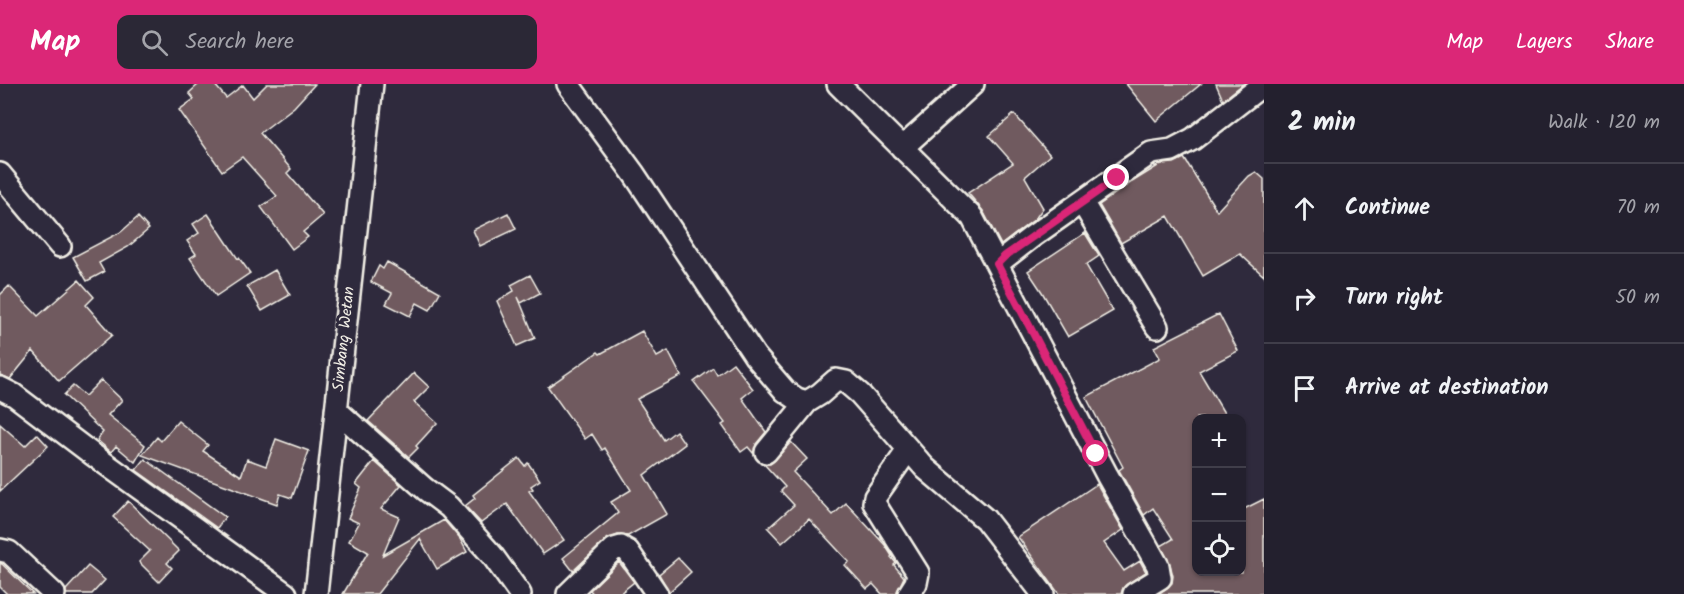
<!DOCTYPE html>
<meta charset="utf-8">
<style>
body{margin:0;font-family:Kalam,sans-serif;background:#2b2836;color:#f1f3f6}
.controls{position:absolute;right:18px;bottom:18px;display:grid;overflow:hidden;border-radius:12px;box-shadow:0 2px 4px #0004}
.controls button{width:54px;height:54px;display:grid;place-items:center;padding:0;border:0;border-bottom:2px solid #403e4a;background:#23202e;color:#f1f3f6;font:30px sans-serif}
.stop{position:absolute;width:18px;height:18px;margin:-14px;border:4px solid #db2777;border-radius:50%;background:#fff}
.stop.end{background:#db2777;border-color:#fff;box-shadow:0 2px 6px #0008}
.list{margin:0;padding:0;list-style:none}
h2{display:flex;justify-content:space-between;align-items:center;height:78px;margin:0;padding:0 24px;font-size:26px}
h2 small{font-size:20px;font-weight:400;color:#a3a3aa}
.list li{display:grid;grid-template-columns:39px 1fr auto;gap:18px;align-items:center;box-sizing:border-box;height:90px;padding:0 24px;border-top:2px solid #403e4a}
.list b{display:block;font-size:22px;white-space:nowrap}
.list em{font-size:20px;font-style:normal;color:#a3a3aa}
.icon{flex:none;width:33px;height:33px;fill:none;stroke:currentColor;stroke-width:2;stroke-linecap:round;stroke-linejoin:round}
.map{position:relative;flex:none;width:1264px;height:510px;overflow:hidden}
header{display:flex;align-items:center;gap:36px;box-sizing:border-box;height:84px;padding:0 30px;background:#db2777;color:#fff}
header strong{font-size:28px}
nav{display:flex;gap:33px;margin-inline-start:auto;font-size:21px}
.search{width:420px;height:54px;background:#2b2836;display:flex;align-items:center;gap:15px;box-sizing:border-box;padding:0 21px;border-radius:12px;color:#a3a3aa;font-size:22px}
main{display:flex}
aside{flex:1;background:#23202e}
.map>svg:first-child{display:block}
</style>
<header>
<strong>Map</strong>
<div class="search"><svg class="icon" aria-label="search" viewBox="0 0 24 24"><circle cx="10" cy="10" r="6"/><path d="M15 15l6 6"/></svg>Search here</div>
<nav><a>Map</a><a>Layers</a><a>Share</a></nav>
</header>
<main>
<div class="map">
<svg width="1264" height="510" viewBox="0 0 1264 510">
<rect width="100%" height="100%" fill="#2f2a3d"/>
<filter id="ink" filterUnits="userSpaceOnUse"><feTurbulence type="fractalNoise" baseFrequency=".0167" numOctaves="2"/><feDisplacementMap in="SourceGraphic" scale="12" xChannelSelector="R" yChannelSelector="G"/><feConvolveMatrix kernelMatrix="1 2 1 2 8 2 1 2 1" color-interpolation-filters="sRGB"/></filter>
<g filter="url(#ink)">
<path fill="#705a5e" stroke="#f4f1e8" stroke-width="1.5" d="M199 0H214L226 14 243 1 253 14 267 0H315L294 23 260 49 291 85 287 89 323 131 303 148 308 153 292 165 261 123 277 112 242 73 222 87 179 26 194 15 189 9Z
M1126 0H1201L1156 37Z
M1216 0H1243L1223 16Z
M1014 30 1050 71 1025 93 1043 124 1035 135 1001 161 983 127 968 109 1013 79 989 52Z
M1184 74 1217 127 1249 92 1256 88 1264 95V192L1240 170 1203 192 1168 132 1121 159 1099 121 1132 98 1161 80 1174 79Z
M508 129 516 145 480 162 473 146Z
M208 130 238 175 239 174 250 189 216 212 190 174 196 170 187 157 199 149 193 140Z
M138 133 149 145 128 163 99 179 104 188 87 197 73 173 121 148Z
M1085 149 1099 172 1086 181 1113 227 1068 253 1042 208 1028 187Z
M387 178 440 208 430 226 417 219 410 232 386 220 392 209 371 198 379 182 383 185Z
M275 186 290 211 262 227 247 202Z
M530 191 540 209 521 219 518 213 535 254 517 262 497 217 514 207 511 201Z
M79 196 94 213 86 221 112 251 59 297 33 267 10 295 0 291V211L9 202 38 232Z
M1219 230 1238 267 1199 287 1227 334H1197V488H1242V426L1264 415V510H1158L1167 504 1172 499 1173 492 1170 480 1161 462 1173 455 1153 424 1144 431 1119 386 1123 383 1086 313 1160 274 1154 263Z
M642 247 657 273 668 267 681 292 637 315 664 356 676 347 685 360 644 391 667 430 628 452 618 451 606 456 573 487 563 474 618 429 611 418 631 406 605 364 602 366 592 350 585 355 548 303 598 268 600 270Z
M733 279 753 305 742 314 766 348 756 360 754 370 748 363 741 368 722 341 725 339 694 298 713 284 717 291Z
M414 289 429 303 414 318 437 339 416 362 418 364 409 373 368 337Z
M101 296 122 316 108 331 145 361 135 378 116 362 111 368 97 356 103 348 64 311 73 302 85 312Z
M178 337 208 361 203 367 241 392 247 375 266 382 276 355 309 367 292 414 280 410 277 420 142 371 157 353 161 357Z
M0 340 25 362 37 350 48 362 0 407Z
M791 358 807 375 793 388 833 431 846 419 885 461 892 472 891 473 896 479 894 481 904 493 896 510H882L873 500 867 505 845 481 849 478 809 435 782 459 768 444 794 421 781 407 785 403 764 380H770L775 376Z
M519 374 525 382 528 379 540 396 531 402 533 405 529 407 564 456 543 470 507 420 481 439 465 422 475 414 473 411Z
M145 375 225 433 217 444 136 386Z
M374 377 401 401 381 425 399 433 383 471 444 436 460 455 467 468 437 485 420 455 377 510H343L368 468 349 457 359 439 348 434 361 404 356 400Z
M1097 400 1123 446 1104 459 1124 487 1140 477 1146 488 1127 500 1123 504 1121 510H1059L1018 453Z
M128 417 179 467 167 479 172 484 159 498 139 478 150 467 113 433Z
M678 474 691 488 669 508 659 490Z
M619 478 634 498 619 510H593L590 506Z
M0 479 2 480 33 510H7L0 503Z
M88 482 105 496 92 510H66V506Z"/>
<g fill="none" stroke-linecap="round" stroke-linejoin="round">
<defs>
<path id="minor" d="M568 0 634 90 755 272 785 307 797 315 807 318 820 310 836 296 846 298 860 310 925 384 985 435 1043 510
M838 0 972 133 1107 391 1158 482 1160 494 1134 510
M902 64 973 0
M0 90 60 162
M1082 118 1157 243
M997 180 1033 152 1151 69 1172 66 1193 55 1264 0
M0 304 14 311 92 370 286 510
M336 326 425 405 449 423 492 471 520 510
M908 366 875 413 874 419 918 489 916 499 909 510
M766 368 807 318
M0 466 9 468 54 510
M316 510 372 0
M568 510 614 465 621 463 628 467 657 510"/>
</defs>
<use href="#minor" stroke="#f4f1e8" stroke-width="26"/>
<use href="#minor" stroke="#2f2a3d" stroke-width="21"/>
</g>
</g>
<g fill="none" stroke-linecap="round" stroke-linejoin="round" filter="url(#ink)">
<path stroke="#db2777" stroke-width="8" d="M1096 370 997 180 1005 172 1117 94"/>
</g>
<g text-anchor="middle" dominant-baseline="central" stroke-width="6" stroke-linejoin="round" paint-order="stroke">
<g font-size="16" fill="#f4f1e8" stroke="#2f2a3d">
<text transform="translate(344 255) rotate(-84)">Simbang Wetan</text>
</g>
</g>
</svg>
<div class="controls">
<button>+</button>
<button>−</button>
<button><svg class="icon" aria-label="locate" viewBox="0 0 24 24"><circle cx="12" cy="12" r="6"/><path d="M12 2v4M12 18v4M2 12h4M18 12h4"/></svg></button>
</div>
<div class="stop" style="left:1096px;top:370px"></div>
<div class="stop end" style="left:1117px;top:94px"></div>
</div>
<aside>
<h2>2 min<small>Walk · 120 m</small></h2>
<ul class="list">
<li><svg class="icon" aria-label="ahead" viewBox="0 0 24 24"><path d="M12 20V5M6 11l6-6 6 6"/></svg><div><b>Continue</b></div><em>70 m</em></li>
<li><svg class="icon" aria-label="right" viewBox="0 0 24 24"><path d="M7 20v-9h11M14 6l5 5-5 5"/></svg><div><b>Turn right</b></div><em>50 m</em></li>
<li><svg class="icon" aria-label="arrive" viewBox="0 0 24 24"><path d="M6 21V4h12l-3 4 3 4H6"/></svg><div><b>Arrive at destination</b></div></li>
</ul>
</aside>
</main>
